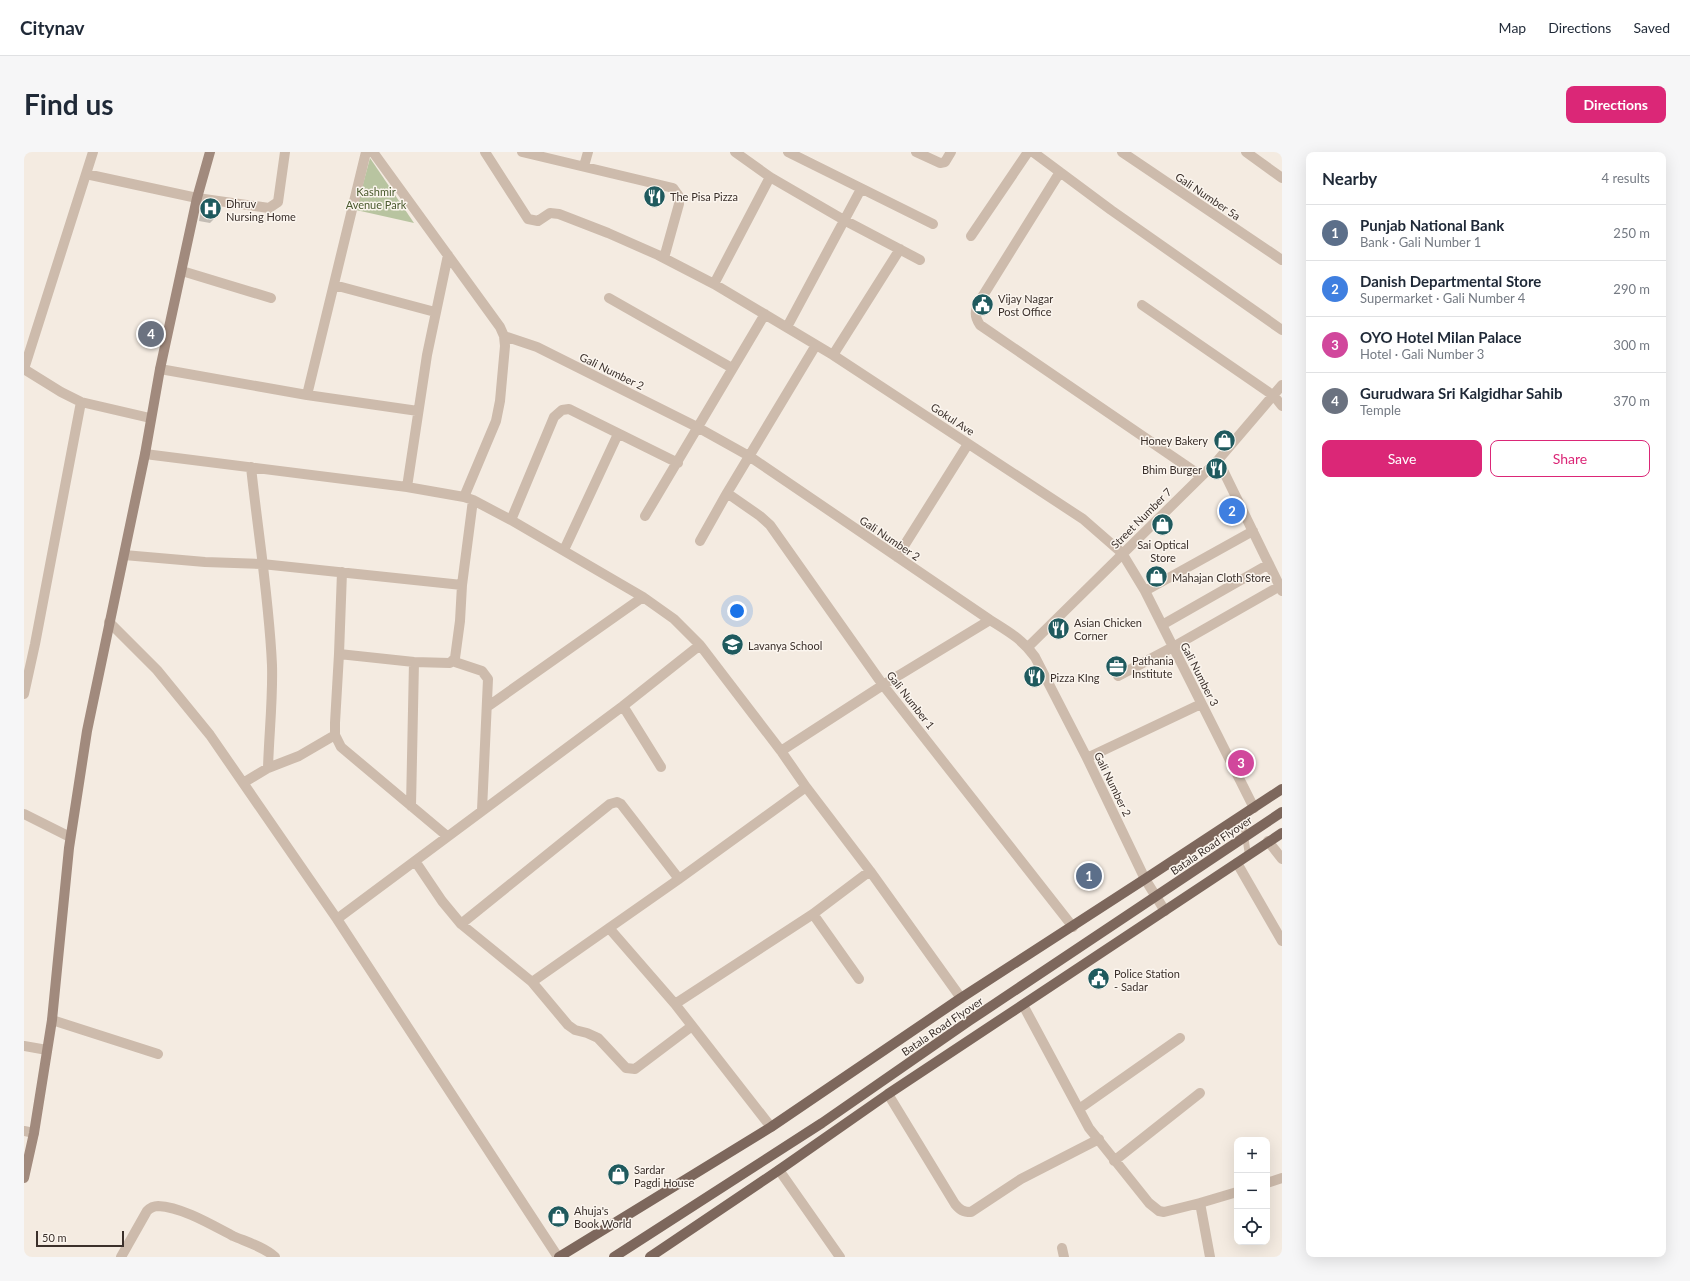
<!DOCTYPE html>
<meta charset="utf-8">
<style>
body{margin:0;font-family:Lato,sans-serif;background:#f6f6f7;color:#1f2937}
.controls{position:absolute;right:12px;bottom:12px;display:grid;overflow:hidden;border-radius:8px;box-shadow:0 4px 16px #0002}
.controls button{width:36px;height:36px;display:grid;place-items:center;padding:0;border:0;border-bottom:1px solid #e0e1e3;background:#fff;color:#1f2937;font:20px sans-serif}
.scale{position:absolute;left:12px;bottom:10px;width:88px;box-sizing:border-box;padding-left:4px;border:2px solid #3b302b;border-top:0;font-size:11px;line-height:14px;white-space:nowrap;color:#3b302b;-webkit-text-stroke:3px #fbf5ee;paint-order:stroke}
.you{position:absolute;left:713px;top:459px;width:14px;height:14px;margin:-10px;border:3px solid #fff;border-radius:50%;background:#1a73e8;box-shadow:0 0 0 6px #1a73e833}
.badge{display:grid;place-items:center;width:26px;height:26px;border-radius:50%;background:#db2777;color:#fff;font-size:13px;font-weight:700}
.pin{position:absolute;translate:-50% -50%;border:2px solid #fff;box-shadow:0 1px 4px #0006}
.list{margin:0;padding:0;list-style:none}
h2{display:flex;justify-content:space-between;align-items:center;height:52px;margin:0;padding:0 16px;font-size:17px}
h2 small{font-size:13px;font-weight:400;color:#747a83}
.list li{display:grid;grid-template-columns:26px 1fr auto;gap:12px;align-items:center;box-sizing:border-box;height:56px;padding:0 16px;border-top:1px solid #e0e1e3}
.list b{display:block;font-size:15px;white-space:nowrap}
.list p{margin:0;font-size:13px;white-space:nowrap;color:#747a83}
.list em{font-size:13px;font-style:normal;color:#747a83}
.actions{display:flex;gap:8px;padding:12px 16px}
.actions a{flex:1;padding:9px 0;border:1px solid #db2777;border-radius:8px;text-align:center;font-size:14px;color:#db2777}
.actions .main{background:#db2777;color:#fff}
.icon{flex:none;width:22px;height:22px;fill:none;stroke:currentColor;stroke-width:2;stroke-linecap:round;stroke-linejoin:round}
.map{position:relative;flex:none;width:1258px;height:1105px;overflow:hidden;border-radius:8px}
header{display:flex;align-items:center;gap:24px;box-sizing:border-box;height:56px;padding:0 20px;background:#fff;border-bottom:1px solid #e0e1e3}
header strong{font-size:19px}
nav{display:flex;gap:22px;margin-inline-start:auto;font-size:14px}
.intro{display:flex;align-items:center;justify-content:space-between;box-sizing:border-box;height:96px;padding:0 24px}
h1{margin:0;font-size:28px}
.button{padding:10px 18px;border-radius:8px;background:#db2777;color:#fff;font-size:14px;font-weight:700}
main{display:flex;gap:24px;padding:0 24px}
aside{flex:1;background:#fff;border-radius:8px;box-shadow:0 4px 16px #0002}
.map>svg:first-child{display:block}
</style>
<header>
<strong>Citynav</strong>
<nav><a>Map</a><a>Directions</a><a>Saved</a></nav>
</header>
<div class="intro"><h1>Find us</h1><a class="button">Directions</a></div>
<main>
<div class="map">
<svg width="1258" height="1105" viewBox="0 0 1258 1105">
<rect width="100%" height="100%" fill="#f4ebe1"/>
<path fill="#b8c4a0" d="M346 6 390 71 332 58Z"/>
<path fill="#0003" d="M183 51 192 65 186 71 175 69 177 57Z"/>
<path fill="#c8694b" d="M183 50 195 53 193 66 180 63Z"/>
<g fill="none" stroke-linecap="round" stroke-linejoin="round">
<path stroke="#cdbbac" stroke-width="6" d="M1218 664 1224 703"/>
<path stroke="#cdbbac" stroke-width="10" d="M349 0 476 175 480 184 481 194 476 249 472 269 440 345
M461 0 504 67 514 69 526 61 535 62 584 81 634 103 690 132 809 203 1059 367 1098 401 1121 439 1230 656
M498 0 649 36 654 43 655 52 640 106
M711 0 746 25 820 68 896 108
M764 0 909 72
M892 0 916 11 921 10 927 0
M1009 0 1087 58 1258 178
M1098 0 1258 108
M1222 0 1258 26
M560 14 564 0
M1036 20 955 150C951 159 950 164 956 173L1177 324
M62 22 173 46 245 56 254 50 261 0
M947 84 1004 0
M158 119 247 146
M690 132 746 25
M310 133 411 160
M585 146 708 216
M1118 153 1250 244 1258 254
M763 175 837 37
M480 184 513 195 673 275 725 304 966 468C985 480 998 487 1011 505L1063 606 1121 727 1141 759
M809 203 876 97
M0 217 69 0
M0 217 37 240 57 250 126 266
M136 217 283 243 394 259
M283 243 342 0
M121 302 383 335 440 345 449 348 487 368 619 445 650 467 676 493 757 599 782 635 846 719 937 846
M1194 308 1258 439
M383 335 403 203 424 103
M703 341 736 364 746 373 859 533 1049 775
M621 364 741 162
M487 368 530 265 538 258 545 257 654 311
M676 389 703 341 792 193
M540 398 594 282
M100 403 181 410 238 412 438 433
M873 405 944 292
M318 420 315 502 311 571V583L317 595 423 684
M1121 439 1229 379
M85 470 133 518 186 583 313 767 534 1105
M1138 473 1245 412
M1004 495 1194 308 1258 233
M315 502 390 510 426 511 431 506 436 469 438 433 449 348
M428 509 458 519 464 527 458 658
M1094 524 1149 495 1256 434
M0 542 11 492 57 250
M599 554 637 615
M463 555 619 445
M757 599 859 533 966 468
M1063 606 1177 552
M244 616 275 604 311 583
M219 631 244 616C245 582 249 547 248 513 245 446 234 381 227 315
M387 654 390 510
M0 662 46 685
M1244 689 1258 707
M391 709 418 749 437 772 508 830 544 873 551 878 563 881 574 886 602 916 611 917 668 874
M1213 711 1258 789
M789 762 835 827
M313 767 599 554 676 493
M437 772 586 652 593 650 597 652 655 727
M585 776 651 852 789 762 846 719
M508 830 655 727 782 635
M651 852 747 975
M999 853 1065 976 1125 1051 1135 1059 1140 1060 1176 1051
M28 868 134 902
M0 894 23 898
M864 942 931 1052C936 1058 939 1060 947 1060L997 1027 1075 987
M1055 957 1156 886
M0 979 10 981
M1090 1009 1176 941
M755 1018 816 1105
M1243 1031 1258 1026
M1038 1096 1040 1105
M97 1105 123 1059C126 1056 129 1054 134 1054 158 1055 188 1073 209 1084 223 1090 240 1095 251 1105
M1186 1105 1176 1051 1213 1040"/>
<path stroke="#a18a7d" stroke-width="10" d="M0 1026 10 981 28 868 45 696 63 579 121 302 136 217 173 46 186 0"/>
<path stroke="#7d675c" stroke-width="10" d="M535 1105 747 975 937 846 1121 727 1258 637
M626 1105 755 1018 864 942 1258 681"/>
<path stroke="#7d675c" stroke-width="10" d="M590 1105 798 971 945 869 1258 660"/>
</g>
<defs>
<symbol id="restaurant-disc" viewBox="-11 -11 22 22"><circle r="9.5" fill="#1f5a5e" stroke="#fbf5ee"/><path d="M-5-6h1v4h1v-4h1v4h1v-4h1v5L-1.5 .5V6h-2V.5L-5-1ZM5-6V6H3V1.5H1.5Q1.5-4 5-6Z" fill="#fff"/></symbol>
<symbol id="hospital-disc" viewBox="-11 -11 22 22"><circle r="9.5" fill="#1f5a5e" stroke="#fbf5ee"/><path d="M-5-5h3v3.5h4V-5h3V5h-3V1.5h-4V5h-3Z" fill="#fff"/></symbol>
<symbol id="civic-disc" viewBox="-11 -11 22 22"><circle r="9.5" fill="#1f5a5e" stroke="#fbf5ee"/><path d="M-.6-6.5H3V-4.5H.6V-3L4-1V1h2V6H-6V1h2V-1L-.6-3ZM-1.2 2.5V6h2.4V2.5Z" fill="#fff"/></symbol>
<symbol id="shop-disc" viewBox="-11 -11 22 22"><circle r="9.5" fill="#1f5a5e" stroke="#fbf5ee"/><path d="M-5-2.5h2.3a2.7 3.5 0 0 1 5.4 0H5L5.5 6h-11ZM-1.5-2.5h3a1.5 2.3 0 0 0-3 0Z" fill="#fff"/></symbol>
<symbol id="school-disc" viewBox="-11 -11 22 22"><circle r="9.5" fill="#1f5a5e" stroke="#fbf5ee"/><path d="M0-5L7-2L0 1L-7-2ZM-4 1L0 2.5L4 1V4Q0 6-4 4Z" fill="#fff"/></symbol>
<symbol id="office-disc" viewBox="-11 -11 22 22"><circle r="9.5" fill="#1f5a5e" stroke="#fbf5ee"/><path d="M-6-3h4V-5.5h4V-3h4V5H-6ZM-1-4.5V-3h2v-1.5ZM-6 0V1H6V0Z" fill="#fff"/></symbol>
</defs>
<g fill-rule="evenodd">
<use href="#restaurant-disc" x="618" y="32" width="25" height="25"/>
<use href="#hospital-disc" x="174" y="44" width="25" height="25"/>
<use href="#civic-disc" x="946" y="140" width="25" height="25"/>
<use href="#shop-disc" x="1188" y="276" width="25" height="25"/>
<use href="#restaurant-disc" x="1180" y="304" width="25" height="25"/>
<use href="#shop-disc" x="1126" y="360" width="25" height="25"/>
<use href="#shop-disc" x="1120" y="412" width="25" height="25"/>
<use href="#restaurant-disc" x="1022" y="464" width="25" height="25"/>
<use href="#school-disc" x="696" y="480" width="25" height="25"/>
<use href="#office-disc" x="1080" y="502" width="25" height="25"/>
<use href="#restaurant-disc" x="998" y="512" width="25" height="25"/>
<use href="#civic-disc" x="1062" y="814" width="25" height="25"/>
<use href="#shop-disc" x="582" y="1010" width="25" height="25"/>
<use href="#shop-disc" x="522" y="1052" width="25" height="25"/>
</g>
<g text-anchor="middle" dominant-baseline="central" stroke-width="3" stroke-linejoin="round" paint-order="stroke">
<g font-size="11" fill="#4a5a2e" stroke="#fbf5ee">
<text x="352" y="39">Kashmir<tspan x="352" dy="13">Avenue Park</tspan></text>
</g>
<g font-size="11" fill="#3b302b" stroke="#fbf5ee" text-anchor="start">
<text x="646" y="44">The Pisa Pizza</text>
<text x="202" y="51">Dhruv<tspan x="202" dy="13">Nursing Home</tspan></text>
<text x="974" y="146">Vijay Nagar<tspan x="974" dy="13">Post Office</tspan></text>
<text x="1184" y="288" text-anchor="end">Honey Bakery</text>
<text x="1178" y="317" text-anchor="end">Bhim Burger</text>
<text x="1139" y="392" text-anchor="middle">Sai Optical<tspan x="1139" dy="13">Store</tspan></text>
<text x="1148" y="425">Mahajan Cloth Store</text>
<text x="1050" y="470">Asian Chicken<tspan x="1050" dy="13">Corner</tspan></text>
<text x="724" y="493">Lavanya School</text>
<text x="1108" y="508">Pathania<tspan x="1108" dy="13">Institute</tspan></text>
<text x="1026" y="525">Pizza KIng</text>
<text x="1090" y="821">Police Station<tspan x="1090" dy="13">- Sadar</tspan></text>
<text x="610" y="1017">Sardar<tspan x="610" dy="13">Pagdi House</tspan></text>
<text x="550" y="1058">Ahuja's<tspan x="550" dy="13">Book World</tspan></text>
</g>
<g font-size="11" fill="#3b302b" stroke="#fbf5ee">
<text transform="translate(1184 44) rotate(34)">Gali Number 5a</text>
<text transform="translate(588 219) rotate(26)">Gali Number 2</text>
<text transform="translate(929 267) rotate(33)">Gokul Ave</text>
<text transform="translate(1117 366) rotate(-45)">Street Number 7</text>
<text transform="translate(866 386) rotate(34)">Gali Number 2</text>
<text transform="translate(1176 522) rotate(63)">Gali Number 3</text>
<text transform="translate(887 548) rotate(52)">Gali Number 1</text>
<text transform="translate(1089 632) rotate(64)">Gali Number 2</text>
<text transform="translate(1187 693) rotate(-34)">Batala Road Flyover</text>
<text transform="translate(918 874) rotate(-34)">Batala Road Flyover</text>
</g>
</g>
</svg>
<div class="controls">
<button>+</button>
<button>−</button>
<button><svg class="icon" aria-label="locate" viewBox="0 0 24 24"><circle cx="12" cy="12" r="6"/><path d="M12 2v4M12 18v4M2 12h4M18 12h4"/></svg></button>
</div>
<div class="scale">50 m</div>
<div class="you"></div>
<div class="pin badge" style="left:1065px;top:724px;background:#5c6f8a">1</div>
<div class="pin badge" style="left:1208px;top:359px;background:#3f7fe0">2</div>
<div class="pin badge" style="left:1217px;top:611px;background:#d1479c">3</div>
<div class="pin badge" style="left:127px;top:182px;background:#6b7280">4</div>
</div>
<aside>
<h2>Nearby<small>4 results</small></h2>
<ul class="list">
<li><span class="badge" style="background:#5c6f8a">1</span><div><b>Punjab National Bank</b><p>Bank · Gali Number 1</p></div><em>250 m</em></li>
<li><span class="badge" style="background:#3f7fe0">2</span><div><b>Danish Departmental Store</b><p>Supermarket · Gali Number 4</p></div><em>290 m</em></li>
<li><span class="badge" style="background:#d1479c">3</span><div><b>OYO Hotel Milan Palace</b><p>Hotel · Gali Number 3</p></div><em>300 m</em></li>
<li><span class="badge" style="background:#6b7280">4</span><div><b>Gurudwara Sri Kalgidhar Sahib</b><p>Temple</p></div><em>370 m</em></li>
</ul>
<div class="actions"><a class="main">Save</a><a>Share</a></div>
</aside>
</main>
